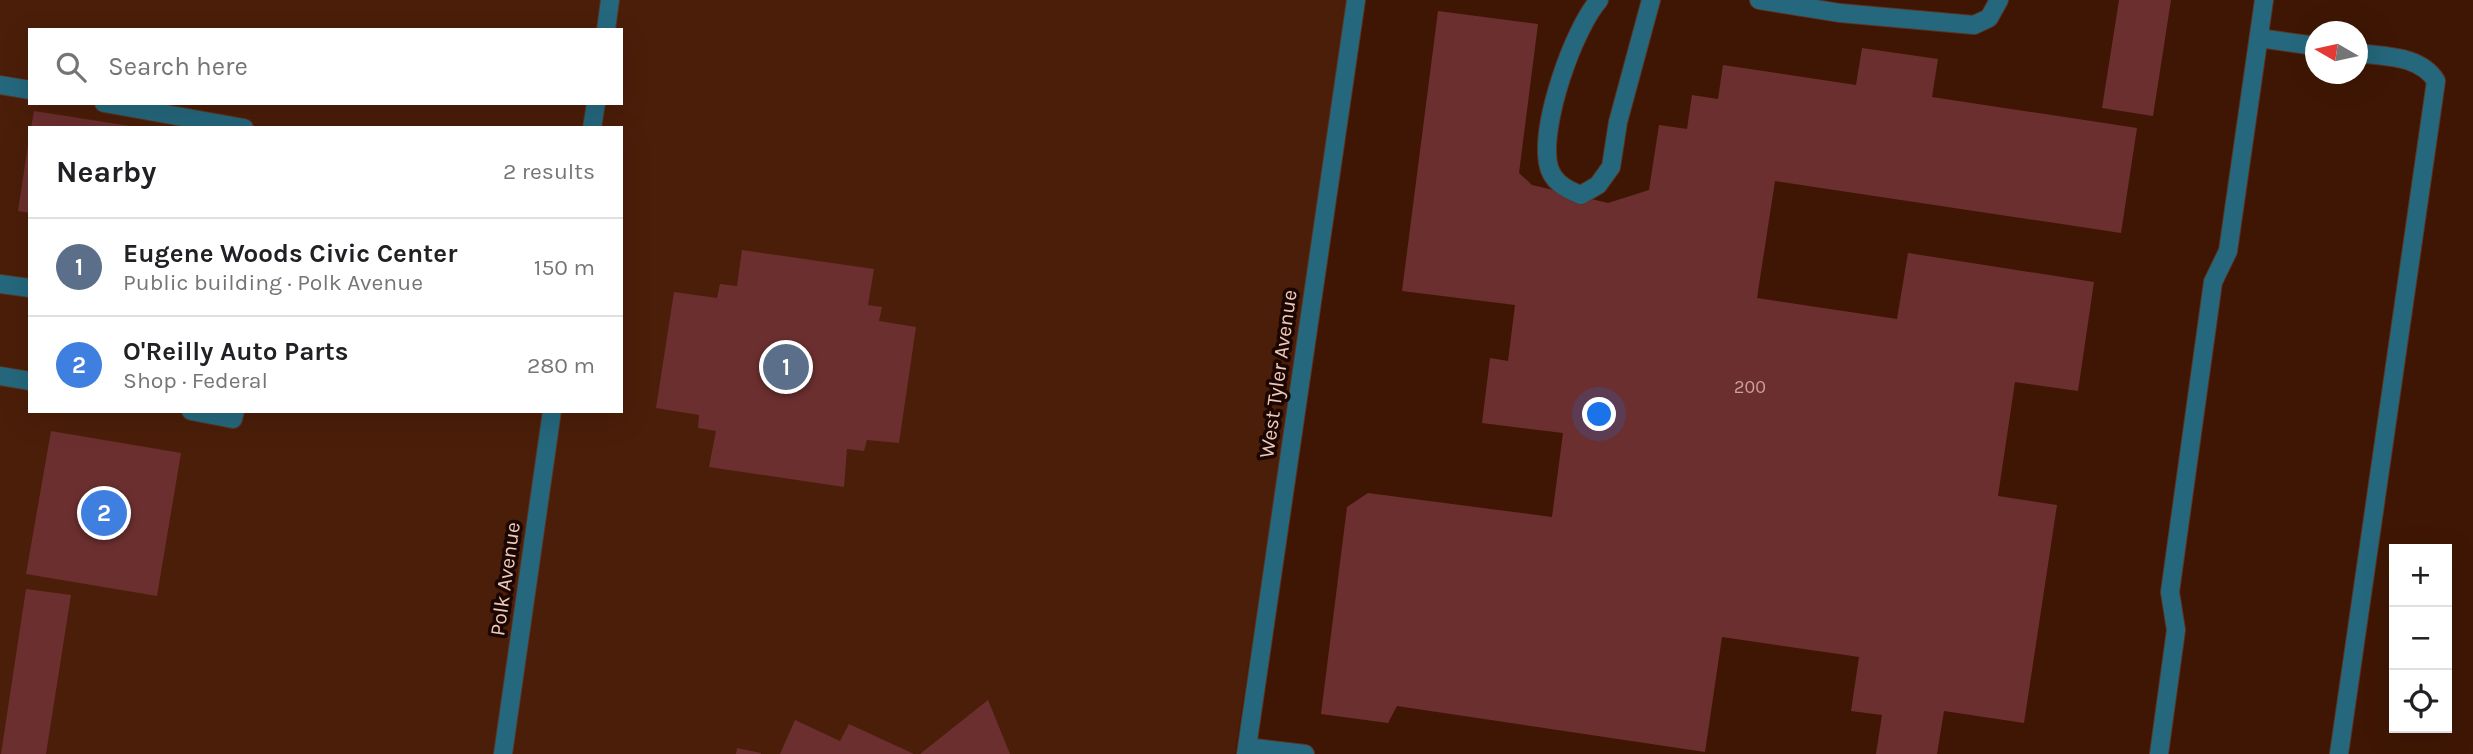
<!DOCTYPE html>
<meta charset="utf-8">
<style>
body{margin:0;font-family:Karla,sans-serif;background:#f2f2f2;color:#202124}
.controls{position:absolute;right:21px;bottom:21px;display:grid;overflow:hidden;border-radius:0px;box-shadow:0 7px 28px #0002}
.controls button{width:63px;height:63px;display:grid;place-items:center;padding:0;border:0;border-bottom:2px solid #e0e0e0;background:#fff;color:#202124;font:35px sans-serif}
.compass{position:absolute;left:2305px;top:21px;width:63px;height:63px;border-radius:50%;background:#fff;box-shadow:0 7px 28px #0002;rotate:279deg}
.you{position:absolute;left:1600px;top:415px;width:24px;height:24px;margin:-18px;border:5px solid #fff;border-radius:50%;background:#1a73e8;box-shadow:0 0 0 10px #1a73e833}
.badge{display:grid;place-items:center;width:46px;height:46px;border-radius:50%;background:#1a73e8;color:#fff;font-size:23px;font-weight:700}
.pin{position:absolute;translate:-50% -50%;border:4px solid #fff;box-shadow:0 2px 7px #0006}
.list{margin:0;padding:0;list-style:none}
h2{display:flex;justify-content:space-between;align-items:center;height:91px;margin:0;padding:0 28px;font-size:30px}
h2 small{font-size:23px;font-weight:400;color:#757577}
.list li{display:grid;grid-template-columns:46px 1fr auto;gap:21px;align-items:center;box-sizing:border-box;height:98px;padding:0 28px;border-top:2px solid #e0e0e0}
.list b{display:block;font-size:26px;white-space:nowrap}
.list p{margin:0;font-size:23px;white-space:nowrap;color:#757577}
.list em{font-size:23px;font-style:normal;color:#757577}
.icon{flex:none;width:38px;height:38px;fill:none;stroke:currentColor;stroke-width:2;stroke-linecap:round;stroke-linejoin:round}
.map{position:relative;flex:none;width:2473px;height:754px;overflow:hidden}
.search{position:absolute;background:#fff;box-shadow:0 7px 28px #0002;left:28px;top:28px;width:595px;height:77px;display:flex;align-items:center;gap:18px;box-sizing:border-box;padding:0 24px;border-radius:0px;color:#757577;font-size:26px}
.panel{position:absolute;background:#fff;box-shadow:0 7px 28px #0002;left:28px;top:126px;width:595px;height:287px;border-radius:0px}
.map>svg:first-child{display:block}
</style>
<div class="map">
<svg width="2473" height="754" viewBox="0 0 2473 754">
<rect width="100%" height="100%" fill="#3f1604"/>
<path fill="#4b1e09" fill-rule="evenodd" d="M0 0H1349L1235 754H0ZM30 30H621V103H30ZM30 128H621V411H30Z"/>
<path fill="#6c2f2f" d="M2119 0H2171L2153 116 2102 108Z
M1438 11 1538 24 1519 173 1532 185 1608 203 1649 190 1659 125 1687 129 1692 95 1718 99 1723 65 1856 85 1862 48 1938 59 1932 97 2137 128 2121 233 1775 181 1757 298 1897 319 1908 253 2094 282 2078 391 2015 382 1998 496 2057 505 2024 723 1944 711 1937 754H1876L1882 715 1851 711 1859 657 1722 637 1705 752 1397 706 1388 723 1321 714 1347 507 1368 493 1552 517 1563 433 1482 423 1490 358 1508 361 1515 305 1402 291Z
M34 111 130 126V128H31Z
M28 145H30V213L18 211Z
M742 250 874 269 868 305 882 307 879 321 916 327 899 443 867 440 864 451 847 449 844 487 709 467 716 431 698 428 699 415 656 408 674 292 717 298 720 284 737 286Z
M51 431 181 453 157 596 26 574Z
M26 589 71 595 46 754H1Z
M988 700 1010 754H920Z
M795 720 840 741 849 724 914 754H780Z
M737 748 761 753V754H736Z"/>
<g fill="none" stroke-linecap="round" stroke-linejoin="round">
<defs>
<path id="minor" d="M1599 0C1573 30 1541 123 1548 163 1551 181 1565 189 1581 195L1598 185 1611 167 1618 122 1651 0
M1759 0 1840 13 1974 25 1989 18 1999 0
M606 30 610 0
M2259 38 2316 46
M0 85 30 90
M104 103 244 128
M592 128 596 103
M0 284 30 288
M0 376 30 381
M191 411 233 419 235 411
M1247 747 1305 754
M503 754 552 411
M1246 754 1356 0
M2159 754 2176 630 2170 592 2213 282 2228 251 2264 0
M2339 754 2436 81C2420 55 2385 57 2358 53"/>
</defs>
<use href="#minor" stroke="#5b3321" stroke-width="20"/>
<use href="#minor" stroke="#25687d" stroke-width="18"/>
</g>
<g text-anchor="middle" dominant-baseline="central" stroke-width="7" stroke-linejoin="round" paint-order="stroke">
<g font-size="18" fill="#cba298">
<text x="1750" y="387">200</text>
</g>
<g font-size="21" fill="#ebc9bb" stroke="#1c0601">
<text transform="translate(1278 374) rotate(-82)">West Tyler Avenue</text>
<text transform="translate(505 579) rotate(-82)">Polk Avenue</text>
</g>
</g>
</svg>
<div class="controls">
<button>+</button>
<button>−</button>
<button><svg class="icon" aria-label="locate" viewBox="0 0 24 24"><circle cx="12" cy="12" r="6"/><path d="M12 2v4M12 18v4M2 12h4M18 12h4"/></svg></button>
</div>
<svg class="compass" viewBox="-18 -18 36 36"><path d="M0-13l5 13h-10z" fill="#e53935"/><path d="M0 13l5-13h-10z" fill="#757577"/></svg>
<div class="you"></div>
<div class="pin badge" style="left:786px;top:367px;background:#5c6f8a">1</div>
<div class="pin badge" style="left:104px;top:513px;background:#3f7fe0">2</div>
<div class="search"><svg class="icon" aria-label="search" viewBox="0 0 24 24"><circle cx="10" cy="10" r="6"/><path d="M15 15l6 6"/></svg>Search here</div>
<section class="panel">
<h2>Nearby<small>2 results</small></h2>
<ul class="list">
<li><span class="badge" style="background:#5c6f8a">1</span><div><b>Eugene Woods Civic Center</b><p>Public building · Polk Avenue</p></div><em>150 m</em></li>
<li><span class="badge" style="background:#3f7fe0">2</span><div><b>O'Reilly Auto Parts</b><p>Shop · Federal</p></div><em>280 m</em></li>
</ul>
</section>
</div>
